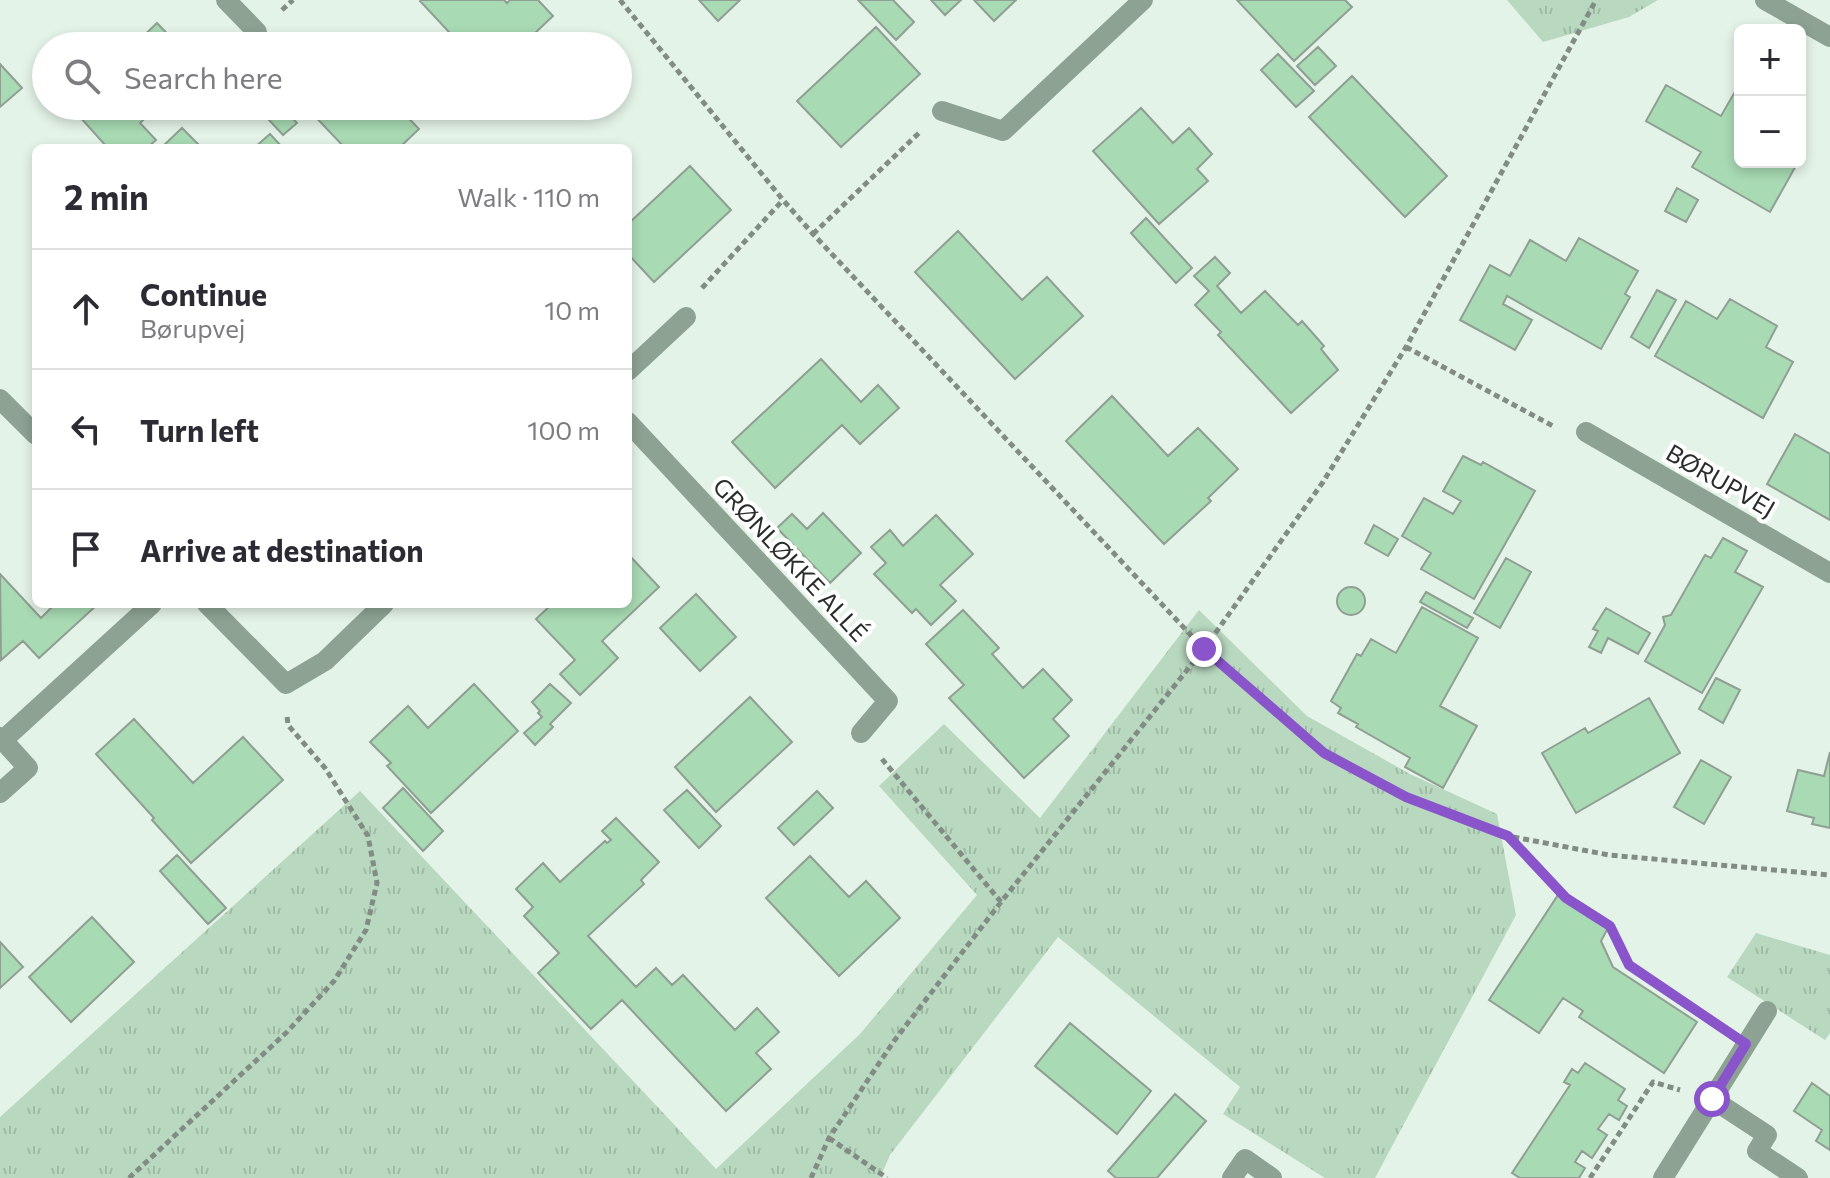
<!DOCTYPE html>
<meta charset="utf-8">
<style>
body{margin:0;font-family:Commissioner,sans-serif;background:#f7f7f7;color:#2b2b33}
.controls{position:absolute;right:24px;top:24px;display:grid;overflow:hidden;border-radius:12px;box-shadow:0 4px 12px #0003}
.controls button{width:72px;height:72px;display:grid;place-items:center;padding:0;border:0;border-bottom:2px solid #e1e1e2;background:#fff;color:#2b2b33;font:40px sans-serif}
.stop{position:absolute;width:24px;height:24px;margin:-18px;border:6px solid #8a54cb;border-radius:50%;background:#fff}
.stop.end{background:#8a54cb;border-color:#fff;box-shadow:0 2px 8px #0008}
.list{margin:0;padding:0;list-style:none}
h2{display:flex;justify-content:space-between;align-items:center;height:104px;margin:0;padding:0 32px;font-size:34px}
h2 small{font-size:26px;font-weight:400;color:#7c7c81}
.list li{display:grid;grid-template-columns:52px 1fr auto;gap:24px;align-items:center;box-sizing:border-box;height:120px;padding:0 32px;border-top:2px solid #e1e1e2}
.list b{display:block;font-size:30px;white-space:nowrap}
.list p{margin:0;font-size:26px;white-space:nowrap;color:#7c7c81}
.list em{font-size:26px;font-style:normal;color:#7c7c81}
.icon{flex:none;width:44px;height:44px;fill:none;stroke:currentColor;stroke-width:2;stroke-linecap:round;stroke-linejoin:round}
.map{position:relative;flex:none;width:1830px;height:1178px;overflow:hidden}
.search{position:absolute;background:#fff;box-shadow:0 4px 12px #0003;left:32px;top:32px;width:600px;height:88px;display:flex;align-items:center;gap:20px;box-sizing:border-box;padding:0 28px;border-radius:44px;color:#7c7c81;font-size:30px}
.panel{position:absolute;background:#fff;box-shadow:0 4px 12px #0003;left:32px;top:144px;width:600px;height:464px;border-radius:12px}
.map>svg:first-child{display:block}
</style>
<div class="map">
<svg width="1830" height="1178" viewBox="0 0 1830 1178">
<defs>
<pattern id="park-tufts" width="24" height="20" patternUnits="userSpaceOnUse" patternTransform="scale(2)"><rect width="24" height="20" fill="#b8d8bf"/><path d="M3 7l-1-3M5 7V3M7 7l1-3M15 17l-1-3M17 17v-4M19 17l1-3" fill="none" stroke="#9ebaa4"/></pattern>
</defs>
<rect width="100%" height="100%" fill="#e4f3e7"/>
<path fill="url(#park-tufts)" d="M1507 0H1658L1629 17 1543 42Z
M1199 610 1307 716 1410 774 1497 814 1516 915 1375 1178H1325L1223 1114 1240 1087 1058 937 890 1155 880 1178H0V1117L360 791 716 1169 860 1034 977 895 879 786 944 724 1040 818Z
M1756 933 1830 955V1033L1825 1040 1727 977Z"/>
<path fill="#a8dab3" stroke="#909e93" stroke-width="2" d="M421 0H504L507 3 510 0H538L553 16 534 34 538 37 528 46H462L420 1Z
M699 0H740L718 21Z
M858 0H893L914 22 896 40Z
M931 0H961L945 15Z
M974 0H1016L994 21Z
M1237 0H1345L1352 7 1294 61Z
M157 23 179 46H133Z
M876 27 920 74 841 147 797 101Z
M1318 47 1336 66 1315 85 1297 66Z
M1278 54 1314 91 1296 107 1261 70Z
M0 64 22 88 0 107Z
M1352 76 1447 176 1405 217 1309 117Z
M1740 83V162H1798L1770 212 1692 167 1701 152 1646 121 1666 85 1721 116Z
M70 106H158L140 123 156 140 147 148H105L107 147Z
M256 106H290L285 110 297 123 283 135Z
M313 106H397L419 129 399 148H345L309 110Z
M1141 108 1173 143 1189 128 1212 154 1197 169 1208 181 1159 224 1093 151Z
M182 128 202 148H161Z
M270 134 283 148H254Z
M690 166 731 210 654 282 628 254V224Z
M1677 188 1698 200 1686 222 1665 211Z
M1146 218 1192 268 1176 283 1131 233Z
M958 231 1022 300 1047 277 1083 316 1015 379 915 272Z
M1579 238 1638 271 1625 294 1630 297 1601 349 1507 296 1503 304 1532 320 1515 350 1460 320 1490 265 1510 276 1530 240 1566 261Z
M1215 257 1230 273 1217 286 1241 313 1265 291 1298 325 1302 321 1324 346 1321 349 1338 370 1291 413 1218 335 1221 332 1195 305 1209 291 1194 276Z
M1657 290 1676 300 1649 348 1631 337Z
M1730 299 1777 326 1766 347 1793 362 1763 418 1655 356 1686 301 1717 319Z
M821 359 861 402 878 385 899 408 860 444 842 425 775 488 732 442Z
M1112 396 1168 456 1198 428 1238 469 1208 498 1211 501 1164 544 1066 441Z
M1795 434 1830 454V520L1767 484Z
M1463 456 1481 465 1483 462 1535 491 1474 599 1421 569 1431 553 1402 536 1424 498 1453 514 1461 501 1443 491Z
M823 513 861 553 830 583 777 528 792 514 807 529Z
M936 515 973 554 940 585 956 601 931 625 916 609 912 613 874 574 886 563 871 547 890 530 903 546Z
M1374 525 1398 539 1388 556 1365 543Z
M1723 538 1747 551 1735 572 1763 587 1702 693 1645 661 1665 625 1663 617 1671 615 1705 555 1711 558Z
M628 554 659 587 602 641 618 658 580 695 560 674 575 660 536 619 552 604H628Z
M1506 558 1531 572 1500 628 1474 613Z
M0 574 41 618 55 604H98L39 658 23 641 1 660Z
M1337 601a14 14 0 1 1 28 0a14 14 0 1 1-28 0Z
M1426 592 1473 618 1467 628 1420 602Z
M696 594 736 637 700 671 660 628Z
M1422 607 1478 638 1440 706 1477 726 1443 788 1405 767 1410 758 1356 727 1358 724 1338 713 1341 708 1331 701 1357 654 1361 656 1371 639 1396 653Z
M1606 608 1650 633 1638 654 1608 638 1601 653 1589 647 1598 631 1593 629Z
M963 610 999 648 992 654 1023 688 1043 669 1072 700 1053 719 1069 736 1024 778 949 698 964 685 926 644Z
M1716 678 1740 690 1723 723 1699 709Z
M474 684 518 731 431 813 387 766 391 763 370 742 408 706 428 728Z
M550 684 571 703 550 724 553 727 535 745 524 733 542 717 538 713 540 711 532 702Z
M750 697 792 742 716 812 675 767Z
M1649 698 1680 753 1576 813 1542 753 1585 728 1588 733Z
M134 719 193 783 243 737 283 780 191 863 152 820 154 818 96 754Z
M1830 752V828L1812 824 1814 818 1787 811 1798 770 1824 776Z
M1701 760 1731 777 1704 824 1674 807Z
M403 788 443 831 423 851 383 808Z
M687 790 721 826 699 848 664 810Z
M817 791 833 808 794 845 778 828Z
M616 818 659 862 641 880 644 884 588 936 636 987 656 968 672 985 683 975 735 1030 757 1008 779 1032 756 1053 771 1069 726 1111 622 1000 591 1029 538 973 559 953 524 916 533 907 516 889 543 863 560 882 605 841 607 843 611 840 602 831Z
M177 855 226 908 208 924 160 871Z
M810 856 849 897 866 881 900 918 839 976 766 898Z
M1558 895 1608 928 1601 941 1613 967 1697 1022 1664 1073 1579 1017 1583 1011 1563 998 1539 1033 1489 1000Z
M92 917 134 962 71 1022 29 977Z
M0 942 23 967 0 988Z
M1070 1023 1151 1091 1117 1134 1035 1066Z
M1585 1063 1625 1089 1618 1100 1627 1106 1619 1120 1609 1114 1598 1129 1607 1135 1592 1158 1582 1151 1575 1162 1585 1168 1579 1178H1520L1512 1173 1570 1085 1564 1082 1572 1069 1578 1073Z
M1812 1083 1830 1096V1150L1816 1141 1822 1130 1794 1111Z
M1175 1094 1206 1121 1157 1178H1116L1108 1171Z"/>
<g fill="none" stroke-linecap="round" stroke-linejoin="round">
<path stroke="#828c84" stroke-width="5" stroke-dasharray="6 4" stroke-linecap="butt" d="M620 0 783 200 813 234 1204 649 1324 753 1406 797 1508 836 1609 855 1830 875
M282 10 293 0
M813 234 920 132
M702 288 783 200
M1406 347 1553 426
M882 759 1001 902
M1509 836 1566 898 1610 926 1629 965 1720 1027
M829 1138 887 1178
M129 1178 287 1032 334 981 366 930 377 883 368 836 325 768 288 725 287 716
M811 1178 829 1138 894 1041 1001 902 1204 649 1323 482 1406 347 1596 0
M1590 1178 1653 1082 1680 1090"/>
<path stroke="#8da292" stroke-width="20" d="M226 0 257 32
M1765 0 1830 37
M942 111 1003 131 1143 0
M628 371 686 317
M0 399 36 435
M628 422 888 701 861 733
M1586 432 1830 573
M207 604 286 684 325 661 384 604
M0 737 28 768 0 793
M3 740 152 604
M1712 1099 1767 1135 1757 1151 1798 1178
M1232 1178 1245 1159 1272 1178
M1663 1178 1767 1011"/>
</g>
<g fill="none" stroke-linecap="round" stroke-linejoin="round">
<path stroke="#8a54cb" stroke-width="10" d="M1204 649 1324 753 1406 797 1508 836 1566 898 1610 926 1629 965 1746 1044 1712 1099"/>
</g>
<g text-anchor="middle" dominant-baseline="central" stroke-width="8" stroke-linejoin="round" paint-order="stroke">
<g font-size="24" fill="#282d29" stroke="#fff">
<text transform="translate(1721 480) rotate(30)">BØRUPVEJ</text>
<text transform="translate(791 559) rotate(47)">GRØNLØKKE ALLÉ</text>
</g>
</g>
</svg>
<div class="controls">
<button>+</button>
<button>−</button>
</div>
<div class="stop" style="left:1712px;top:1099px"></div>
<div class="stop end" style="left:1204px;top:649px"></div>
<div class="search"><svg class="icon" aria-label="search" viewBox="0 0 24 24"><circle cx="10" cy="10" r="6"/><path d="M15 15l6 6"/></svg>Search here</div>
<section class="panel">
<h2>2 min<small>Walk · 110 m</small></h2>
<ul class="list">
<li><svg class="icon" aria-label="ahead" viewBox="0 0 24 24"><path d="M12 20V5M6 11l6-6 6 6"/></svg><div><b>Continue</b><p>Børupvej</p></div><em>10 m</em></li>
<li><svg class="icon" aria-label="left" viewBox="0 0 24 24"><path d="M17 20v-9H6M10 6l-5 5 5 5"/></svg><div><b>Turn left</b></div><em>100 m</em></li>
<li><svg class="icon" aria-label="arrive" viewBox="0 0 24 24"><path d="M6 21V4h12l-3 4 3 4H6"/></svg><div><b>Arrive at destination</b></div></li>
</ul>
</section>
</div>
